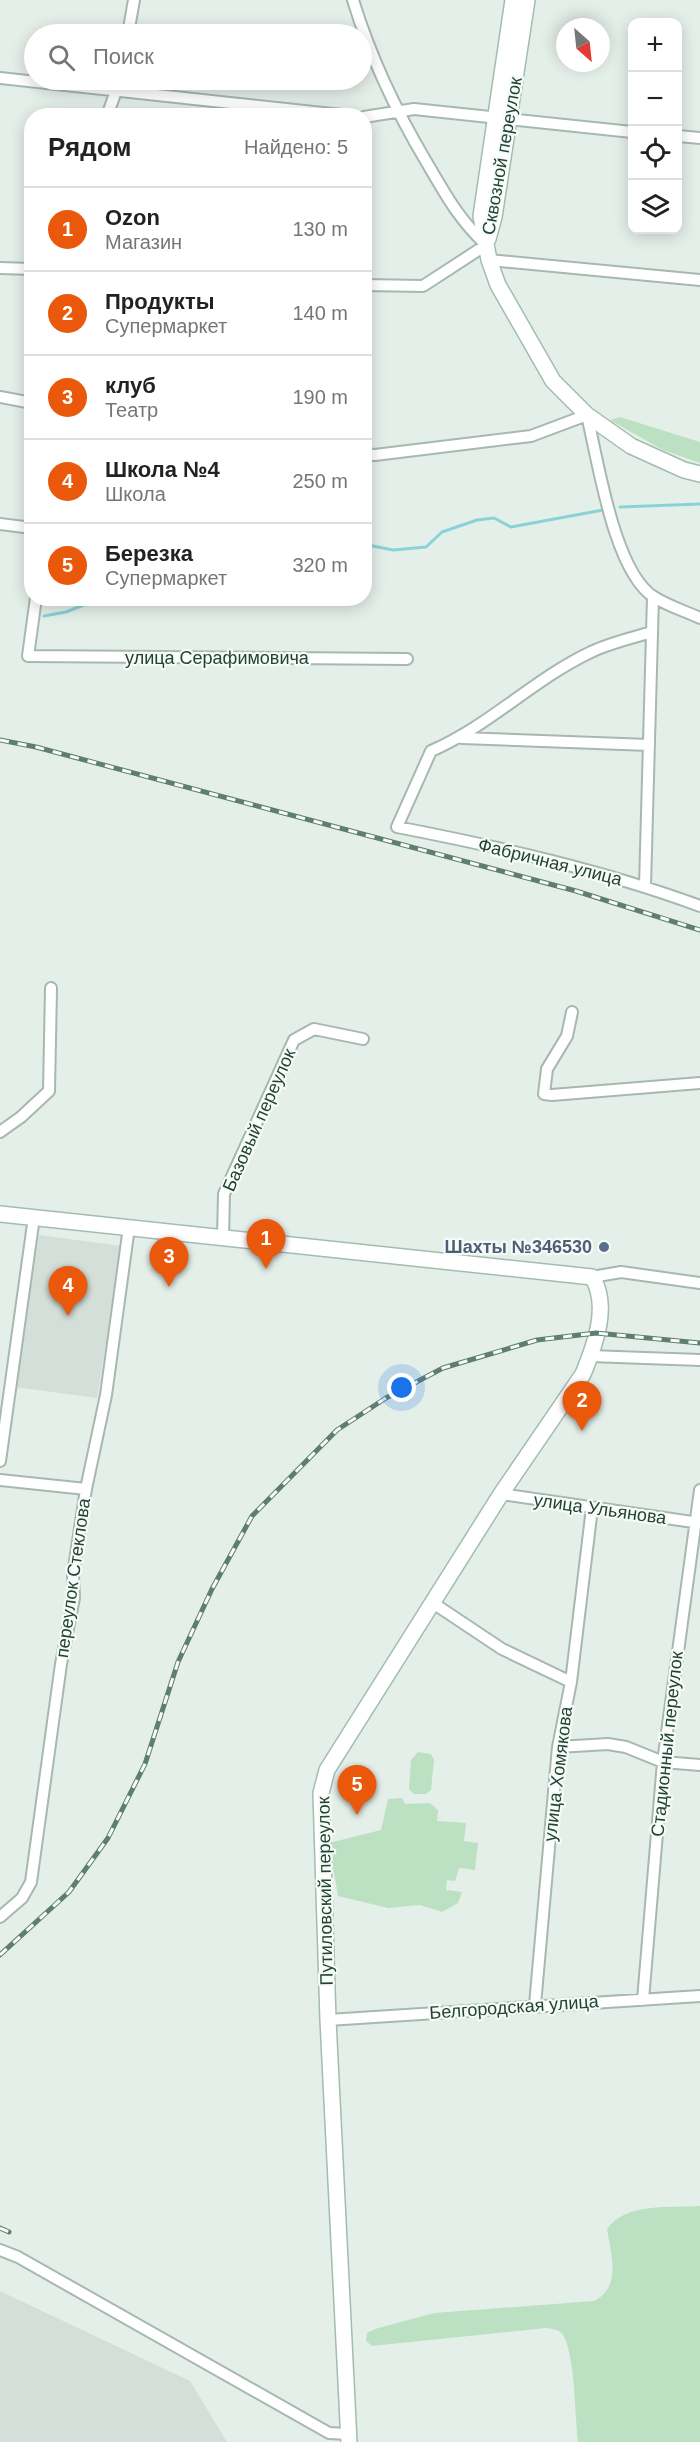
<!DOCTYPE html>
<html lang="ru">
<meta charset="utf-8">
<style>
body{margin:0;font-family:Helvetica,sans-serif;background:#f2f2f2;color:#222}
.controls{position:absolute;right:18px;top:18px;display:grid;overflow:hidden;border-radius:12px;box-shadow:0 3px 15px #0003}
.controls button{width:54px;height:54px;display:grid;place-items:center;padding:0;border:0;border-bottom:2px solid #e0e0e0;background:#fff;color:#222;font:30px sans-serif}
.compass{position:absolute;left:556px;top:18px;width:54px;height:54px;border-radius:50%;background:#fff;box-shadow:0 3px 15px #0003;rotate:153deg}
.you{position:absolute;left:402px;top:1388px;width:21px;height:21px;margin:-15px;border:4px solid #fff;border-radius:50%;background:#1a73e8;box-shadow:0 0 0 9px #1a73e833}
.badge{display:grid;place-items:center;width:39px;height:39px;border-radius:50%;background:#ea580c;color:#fff;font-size:20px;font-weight:700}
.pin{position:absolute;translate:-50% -50px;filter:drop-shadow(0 2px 3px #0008)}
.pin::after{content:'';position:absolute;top:32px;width:21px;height:18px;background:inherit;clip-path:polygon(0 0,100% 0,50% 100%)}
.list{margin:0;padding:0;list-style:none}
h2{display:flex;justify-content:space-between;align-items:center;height:78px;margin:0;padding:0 24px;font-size:26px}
h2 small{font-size:20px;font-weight:400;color:#767676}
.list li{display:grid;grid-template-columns:39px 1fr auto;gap:18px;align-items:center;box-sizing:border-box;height:84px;padding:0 24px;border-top:2px solid #e0e0e0}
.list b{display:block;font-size:22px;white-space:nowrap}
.list p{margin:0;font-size:20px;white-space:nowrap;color:#767676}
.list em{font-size:20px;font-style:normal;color:#767676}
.icon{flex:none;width:33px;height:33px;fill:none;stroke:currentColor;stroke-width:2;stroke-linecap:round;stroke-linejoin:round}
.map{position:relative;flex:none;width:700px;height:2442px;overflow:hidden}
.search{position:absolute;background:#fff;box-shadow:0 3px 15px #0003;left:24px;top:24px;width:348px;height:66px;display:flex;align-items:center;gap:15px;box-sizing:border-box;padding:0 21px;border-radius:33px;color:#767676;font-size:22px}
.panel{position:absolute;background:#fff;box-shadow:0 3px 15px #0003;left:24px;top:108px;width:348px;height:498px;border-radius:24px}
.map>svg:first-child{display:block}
</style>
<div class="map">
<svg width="700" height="2442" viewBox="0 0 700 2442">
<rect width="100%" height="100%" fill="#e5efe9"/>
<path fill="#d3dfd8" d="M39 1235 122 1246 97 1398 15 1387Z
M0 2291 190 2381 227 2442H0Z"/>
<path fill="#bce1c2" d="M620 417 700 442V463L663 450 610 420Z
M418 1752 431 1754 434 1760 431 1790 426 1794H414L409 1789 411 1760Z
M402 1798 405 1804 430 1803 438 1810 437 1821 466 1823 464 1841 478 1843 475 1870 459 1868 455 1881 447 1880 446 1890 462 1892 458 1903 442 1912 420 1905 388 1908 338 1896 329 1843 381 1830 388 1799Z
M700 2206V2442H578C575 2416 575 2362 565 2339 562 2330 555 2329 546 2328L372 2346 366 2341 367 2333 375 2329 434 2313 594 2301C622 2287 611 2254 607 2229 626 2202 670 2208 700 2206Z"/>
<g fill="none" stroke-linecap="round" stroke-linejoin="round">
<path stroke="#89d3d7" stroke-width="3" d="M620 507 700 504
M364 547 368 545 393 550 426 547 442 532 477 520 494 518 511 527 603 510
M44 616 66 612 101 598"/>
<defs>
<path id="street" d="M353 0C371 59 396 111 427 163 447 197 458 218 486 245L423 286 364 285
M128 34 134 0
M0 78 351 116
M107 116 120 80
M364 117 414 109 632 132
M678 136 700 138
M489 260 700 280
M0 268 32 269
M0 397 32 403
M364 454 375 455 531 436 587 415C598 461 614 572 654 597 668 606 685 611 700 618
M0 524 32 528
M36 598 28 656 407 659
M652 632C632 638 609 643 591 652 534 679 489 726 431 751L397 827C500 847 602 870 700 906
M462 738 649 745
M645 886 653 597
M572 1012 567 1036 547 1069 544 1094 552 1095 700 1083
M0 1132 21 1117 49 1091 51 988
M223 1238 224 1194 294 1040 314 1029 363 1039
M592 1277 621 1272 700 1283
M590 1356 700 1360
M0 1461 34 1217
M0 1480 86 1489
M501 1494 700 1523
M433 1603 502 1649 571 1682
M558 1747 608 1744 626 1747 663 1762 700 1765
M0 1917 22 1898 31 1882 61 1664 74 1598 73 1574 86 1489 106 1395 129 1227
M643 2000 663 1762 700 1490
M535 2005 558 1747 571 1682 592 1508
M328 2020 700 1996
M0 2250 18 2257 329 2433 348 2434"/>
<path id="secondary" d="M513 0 481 216 489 260 498 285 553 381 587 415 631 446 684 470 700 474
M488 239 494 217 527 0
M0 1214 592 1277C610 1305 595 1345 583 1374L501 1494 327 1770 321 1793 328 2020 349 2442"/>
</defs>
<use href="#street" stroke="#a7b8b0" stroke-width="14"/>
<use href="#secondary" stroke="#a2bcb0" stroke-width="18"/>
<use href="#street" stroke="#fff" stroke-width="10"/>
<use href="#secondary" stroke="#fff" stroke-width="15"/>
<defs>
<path id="rail" d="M0 740 36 747 576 891 700 930
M0 1955 69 1892 108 1838 145 1764 178 1662 212 1589 252 1516 337 1430 386 1398 443 1368 537 1340 596 1333 700 1343
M0 2228 9 2232"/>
</defs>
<use href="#rail" stroke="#5d7e71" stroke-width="5"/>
<use href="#rail" stroke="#f6fbf8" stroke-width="3" stroke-dasharray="9" stroke-linecap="butt"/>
</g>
<circle fill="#5c6f8a" stroke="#f6fbf8" stroke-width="2" cx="604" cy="1247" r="6"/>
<g text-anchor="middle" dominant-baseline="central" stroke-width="4.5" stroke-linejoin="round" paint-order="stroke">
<g font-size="18" fill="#224336" stroke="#f6fbf8">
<text transform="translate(502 156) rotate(-80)">Сквозной переулок</text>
<text x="217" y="658">улица Серафимовича</text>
<text transform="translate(550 862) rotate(14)">Фабричная улица</text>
<text transform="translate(259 1120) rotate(-66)">Базовый переулок</text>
<text transform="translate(600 1509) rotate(8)">улица Ульянова</text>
<text transform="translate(73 1578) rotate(-82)">переулок Стеклова</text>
<text transform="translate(667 1744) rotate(-84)">Стадионный переулок</text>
<text transform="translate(558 1774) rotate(-83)">улица Хомякова</text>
<text transform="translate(325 1891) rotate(-91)">Путиловский переулок</text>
<text transform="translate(514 2007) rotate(-4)">Белгородская улица</text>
</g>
<g font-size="18" font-weight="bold" fill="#4e5e75" stroke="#f6fbf8" text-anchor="end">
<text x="592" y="1247">Шахты №346530</text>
</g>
</g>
</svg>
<div class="controls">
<button>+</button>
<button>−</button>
<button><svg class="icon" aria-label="locate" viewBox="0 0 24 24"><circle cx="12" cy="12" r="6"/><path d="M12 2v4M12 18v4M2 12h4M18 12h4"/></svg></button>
<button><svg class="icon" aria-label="layers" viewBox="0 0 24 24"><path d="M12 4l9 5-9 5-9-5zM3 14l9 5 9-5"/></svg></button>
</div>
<svg class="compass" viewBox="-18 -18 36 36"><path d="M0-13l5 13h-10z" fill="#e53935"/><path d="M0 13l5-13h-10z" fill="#767676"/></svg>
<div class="you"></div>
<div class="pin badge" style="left:266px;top:1269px">1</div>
<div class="pin badge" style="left:582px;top:1431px">2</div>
<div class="pin badge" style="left:169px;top:1287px">3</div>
<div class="pin badge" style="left:68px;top:1316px">4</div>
<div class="pin badge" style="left:357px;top:1815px">5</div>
<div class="search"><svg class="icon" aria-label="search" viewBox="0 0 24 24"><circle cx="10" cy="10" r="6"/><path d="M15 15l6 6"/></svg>Поиск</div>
<section class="panel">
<h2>Рядом<small>Найдено: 5</small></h2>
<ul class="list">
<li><span class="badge">1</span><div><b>Ozon</b><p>Магазин</p></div><em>130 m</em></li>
<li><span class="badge">2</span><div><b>Продукты</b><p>Супермаркет</p></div><em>140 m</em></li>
<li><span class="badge">3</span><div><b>клуб</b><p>Театр</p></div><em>190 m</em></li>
<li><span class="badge">4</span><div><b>Школа №4</b><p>Школа</p></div><em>250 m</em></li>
<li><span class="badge">5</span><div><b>Березка</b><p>Супермаркет</p></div><em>320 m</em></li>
</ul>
</section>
</div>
